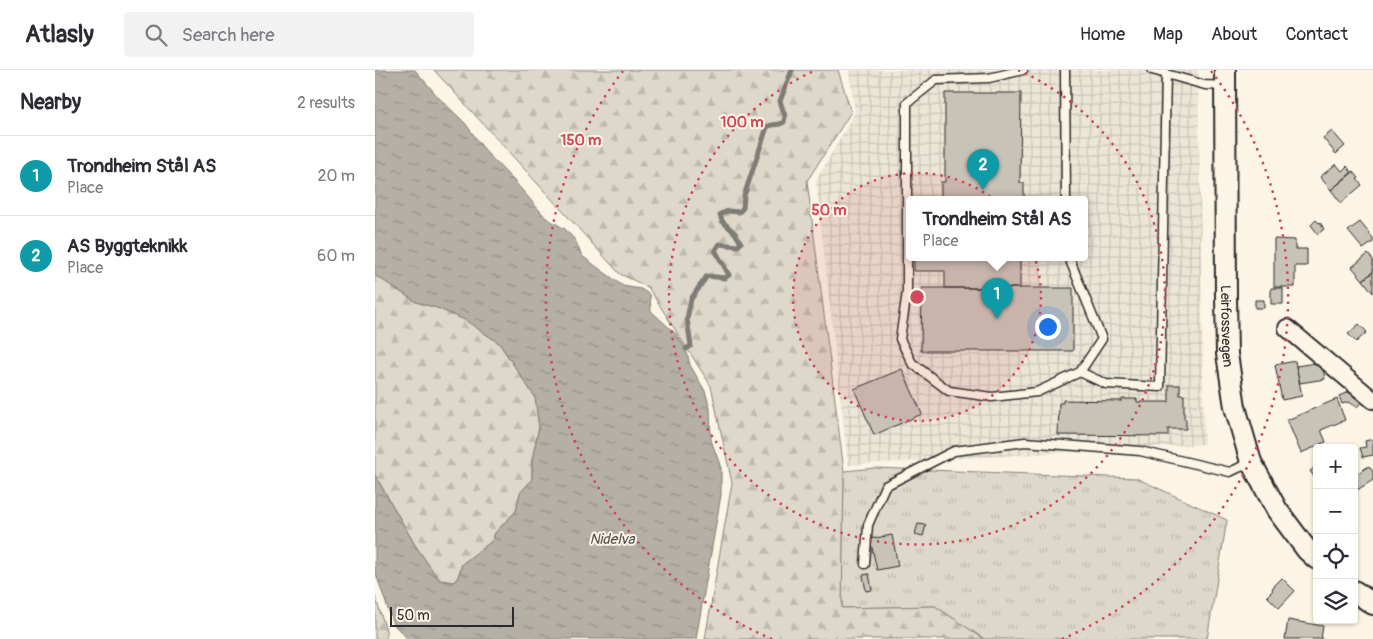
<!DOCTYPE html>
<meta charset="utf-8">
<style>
body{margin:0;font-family:Pangolin,sans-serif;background:#f2f2f3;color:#2b2b33}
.controls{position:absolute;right:15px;bottom:15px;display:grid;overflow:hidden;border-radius:5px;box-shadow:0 1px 4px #0004}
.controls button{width:45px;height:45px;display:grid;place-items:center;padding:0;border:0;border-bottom:1px solid #e1e1e2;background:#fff;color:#2b2b33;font:25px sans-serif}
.scale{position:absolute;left:15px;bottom:12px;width:124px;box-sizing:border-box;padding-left:5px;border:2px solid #2b2b2b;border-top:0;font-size:14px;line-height:18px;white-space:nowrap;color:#2b2b2b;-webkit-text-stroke:4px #fcf5e5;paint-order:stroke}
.you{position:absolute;left:672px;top:256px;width:18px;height:18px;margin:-12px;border:4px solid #fff;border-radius:50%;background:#1a73e8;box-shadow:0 0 0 8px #1a73e833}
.badge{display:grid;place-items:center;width:32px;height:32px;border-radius:50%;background:#7c3aed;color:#fff;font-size:16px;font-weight:700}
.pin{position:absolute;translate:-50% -41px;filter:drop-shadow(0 1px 2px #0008)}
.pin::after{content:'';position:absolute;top:26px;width:18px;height:15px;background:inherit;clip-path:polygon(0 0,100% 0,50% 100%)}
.popup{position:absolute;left:531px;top:126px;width:182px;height:65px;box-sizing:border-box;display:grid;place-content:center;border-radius:5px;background:#fff;filter:drop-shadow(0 1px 4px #0005);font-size:16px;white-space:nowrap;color:#7c7c81}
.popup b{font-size:19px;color:#2b2b33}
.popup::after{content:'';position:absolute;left:50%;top:100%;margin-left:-10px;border:10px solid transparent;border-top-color:#fff}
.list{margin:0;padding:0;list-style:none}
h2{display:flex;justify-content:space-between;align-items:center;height:65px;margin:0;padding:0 20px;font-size:21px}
h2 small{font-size:16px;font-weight:400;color:#7c7c81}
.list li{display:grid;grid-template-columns:32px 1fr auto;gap:15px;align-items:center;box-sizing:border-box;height:80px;padding:0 20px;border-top:1px solid #e1e1e2}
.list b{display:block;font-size:19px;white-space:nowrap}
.list p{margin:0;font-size:16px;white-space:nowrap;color:#7c7c81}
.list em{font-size:16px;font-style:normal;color:#7c7c81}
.icon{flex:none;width:28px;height:28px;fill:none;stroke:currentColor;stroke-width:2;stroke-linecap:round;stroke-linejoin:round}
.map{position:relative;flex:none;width:998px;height:569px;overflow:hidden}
header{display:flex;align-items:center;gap:30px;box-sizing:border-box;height:70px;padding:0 25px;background:#fff;border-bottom:1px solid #e1e1e2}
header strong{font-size:24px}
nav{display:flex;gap:28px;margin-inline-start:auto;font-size:18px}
.search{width:350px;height:45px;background:#f2f2f3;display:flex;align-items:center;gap:12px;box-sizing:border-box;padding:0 18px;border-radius:5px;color:#7c7c81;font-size:19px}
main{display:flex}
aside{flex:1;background:#fff}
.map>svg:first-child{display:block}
</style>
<header>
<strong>Atlasly</strong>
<div class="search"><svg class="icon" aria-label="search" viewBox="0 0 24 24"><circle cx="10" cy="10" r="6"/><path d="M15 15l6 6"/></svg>Search here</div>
<nav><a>Home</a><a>Map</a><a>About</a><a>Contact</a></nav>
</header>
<main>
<aside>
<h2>Nearby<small>2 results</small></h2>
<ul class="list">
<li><span class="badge" style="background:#0f9aa8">1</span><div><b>Trondheim Stål AS</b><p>Place</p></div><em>20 m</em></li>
<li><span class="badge" style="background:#0f9aa8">2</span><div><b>AS Byggteknikk</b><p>Place</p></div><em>60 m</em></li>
</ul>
</aside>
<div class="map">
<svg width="998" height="569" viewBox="0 0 998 569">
<defs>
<pattern id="industrial-grid" width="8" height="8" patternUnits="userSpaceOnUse" patternTransform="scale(1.25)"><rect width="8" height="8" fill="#ece6d7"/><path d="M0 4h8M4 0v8" fill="none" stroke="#cbc5b9"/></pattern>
<pattern id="grass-tufts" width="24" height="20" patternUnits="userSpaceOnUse" patternTransform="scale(1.25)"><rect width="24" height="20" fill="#ded8ca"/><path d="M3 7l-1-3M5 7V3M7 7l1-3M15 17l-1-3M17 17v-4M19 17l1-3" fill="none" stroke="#bfbaae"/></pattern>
<pattern id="forest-firs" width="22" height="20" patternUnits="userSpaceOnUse" patternTransform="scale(1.25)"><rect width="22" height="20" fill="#ded8ca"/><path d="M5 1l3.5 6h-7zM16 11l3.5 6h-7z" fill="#bfbaae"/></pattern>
<pattern id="water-ripples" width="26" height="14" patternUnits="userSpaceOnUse" patternTransform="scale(1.25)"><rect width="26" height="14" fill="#b4b0a5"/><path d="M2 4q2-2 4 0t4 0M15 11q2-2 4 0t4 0" fill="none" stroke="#938f87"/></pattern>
</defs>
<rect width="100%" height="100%" fill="#fcf5e5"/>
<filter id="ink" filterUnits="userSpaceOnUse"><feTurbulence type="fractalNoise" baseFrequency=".02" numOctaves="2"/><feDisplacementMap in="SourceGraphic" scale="10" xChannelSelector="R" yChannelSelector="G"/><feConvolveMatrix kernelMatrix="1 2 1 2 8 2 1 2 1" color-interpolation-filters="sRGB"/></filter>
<g filter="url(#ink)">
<path fill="url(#industrial-grid)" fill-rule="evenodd" d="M474 0H823L829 374 473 395 441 111 480 42ZM534 130H710V188H534Z"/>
<path fill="url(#grass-tufts)" stroke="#84827a" d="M501 398 761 408 852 450 832 569H609L560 536 467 538 469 401Z"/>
<path fill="url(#forest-firs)" stroke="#84827a" d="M59 0H463L476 42 432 111 469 401 467 538 560 536 609 569H330L357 413 336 316 273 217 245 204Z
M0 205 41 232 62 238 90 250 124 273 160 327 164 357 157 390V410L145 423 141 441 120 463 117 471 87 494 83 507 79 512 64 510 40 475 0 405Z
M0 526 11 560V569H0Z"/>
<path fill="url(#water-ripples)" stroke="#7d7b74" d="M0 0H40L64 28 90 53 111 82 140 112 171 148 190 159 200 170 207 186 248 216 266 219 275 225 276 241 301 264 311 279 315 295 330 321 335 338 336 370 346 398V425L321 569H33L18 554 0 501V405L40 475 64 510 79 512 83 507 87 494 117 471 120 463 141 441 145 423 157 410V390L164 357 160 327 124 273 90 250 62 238 41 232 0 205Z"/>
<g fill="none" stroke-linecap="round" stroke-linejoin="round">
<path stroke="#7d7b74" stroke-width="5" d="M311 279 316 276 312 249 316 229 332 206 350 208 354 205 340 180 344 174 363 176 366 173 360 163 347 151 345 144 353 141 364 142 368 138 369 126 392 57C398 53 404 56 409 52L410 46 405 31 417 0"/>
</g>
<path fill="#c8c3b7" stroke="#2b2b2b" d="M570 23H646L645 113H649V128H645V130H539V128H566V112H570Z
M957 61 970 76 961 84 948 68Z
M961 94 967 101 972 96 977 103 956 120 945 107Z
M978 101 984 108 982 109 987 115 966 133 956 120Z
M941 150 944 153 945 152 949 159 943 164 936 155Z
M985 152 998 168V172L988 179 973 161Z
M899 169 920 170V179H932V196H920V217H899Z
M993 184 998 190V202L988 210 977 197Z
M539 188H645V218H570V201H539Z
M998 202V223L988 210Z
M547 218H698V281H546Z
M896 218H908V234H896Z
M880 230H889V238H880Z
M984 254 992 262 981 272 973 264Z
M920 291 927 326 907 330 900 295Z
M947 292 950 309 925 313 921 296Z
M527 299 547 344 499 365 479 319Z
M794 315H805V325H809V349H811V359H793V366L683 365 684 333H688V330L747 331V329H762V332H794Z
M973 322 980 324 988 330 982 337 973 332 967 334 964 326Z
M962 329 970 350 946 360 951 372 945 374V375L926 383 912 350Z
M998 369V385L988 387 985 378 991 377 990 371Z
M942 396V411L935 401Z
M994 396 998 402V410L979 422V409L981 408 980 405Z
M543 454 551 455 548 466 540 464Z
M517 465 523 496 502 500 495 469Z
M494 504 497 520 491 521 488 505Z
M907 508 920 521 904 538 892 526 898 520 897 518Z
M913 550 948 556 946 569H910Z"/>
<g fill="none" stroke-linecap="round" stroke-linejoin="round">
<defs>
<path id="service" d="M648 0 614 8 561 10 532 33V222L525 269 537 293 574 321 617 327 662 322 705 302 727 269 694 188
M690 0 691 130
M777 0 830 15 850 16
M705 302 731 314 785 317 791 4 790 0
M490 494 493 455 510 416 579 381 650 372 765 381 855 402 876 392"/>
<path id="minor" d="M912 258 998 330"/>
<g id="tertiary">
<path id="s1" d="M850 0 851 227 852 284 860 337 876 392 902 440 932 480 942 489"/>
<path d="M979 521 998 534"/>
</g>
</defs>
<use href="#service" stroke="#2b2b2b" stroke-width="11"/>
<use href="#minor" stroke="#2b2b2b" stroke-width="20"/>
<use href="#tertiary" stroke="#2b2b2b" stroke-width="24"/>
<use href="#service" stroke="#fcf5e5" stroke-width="8"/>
<use href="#minor" stroke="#fcf5e5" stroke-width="16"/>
<use href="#tertiary" stroke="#fcf5e5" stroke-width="20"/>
</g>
</g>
<circle cx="542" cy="227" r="124" fill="#d1495b" fill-opacity=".12"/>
<g fill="none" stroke="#d1495b" stroke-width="2.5" stroke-dasharray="2.5 5">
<circle cx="542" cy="227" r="124"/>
<path d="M643 0A248 248 0 1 1 441 0"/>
<path d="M397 569A371 371 0 0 1 248 1M836 1A371 371 0 0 1 687 569"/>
</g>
<g text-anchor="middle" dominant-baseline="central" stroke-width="4" stroke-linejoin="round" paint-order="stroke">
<g font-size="14" fill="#2b2b2b" stroke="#fcf5e5">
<text stroke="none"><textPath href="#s1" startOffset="256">Leirfossvegen</textPath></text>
</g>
<g font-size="15" font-style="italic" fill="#545350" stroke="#fcf5e5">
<text x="237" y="469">Nidelva</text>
</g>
</g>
<circle cx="542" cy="227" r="8" fill="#d1495b" stroke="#fcf5e5" stroke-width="2.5"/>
<g font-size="15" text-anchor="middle" font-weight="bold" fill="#d1495b" stroke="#fcf5e5" stroke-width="4" stroke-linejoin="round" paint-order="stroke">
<text x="367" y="57">100 m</text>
<text x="206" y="75">150 m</text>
<text x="454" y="145">50 m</text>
</g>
</svg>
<div class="controls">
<button>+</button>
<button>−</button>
<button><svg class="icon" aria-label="locate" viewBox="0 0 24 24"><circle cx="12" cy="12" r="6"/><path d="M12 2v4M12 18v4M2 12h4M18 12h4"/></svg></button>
<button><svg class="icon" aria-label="layers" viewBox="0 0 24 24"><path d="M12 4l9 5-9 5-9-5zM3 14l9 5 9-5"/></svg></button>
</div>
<div class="scale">50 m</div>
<div class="you"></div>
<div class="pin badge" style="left:622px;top:249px;background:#0f9aa8">1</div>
<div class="popup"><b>Trondheim Stål AS</b>Place</div>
<div class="pin badge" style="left:608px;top:120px;background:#0f9aa8">2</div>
</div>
</main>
